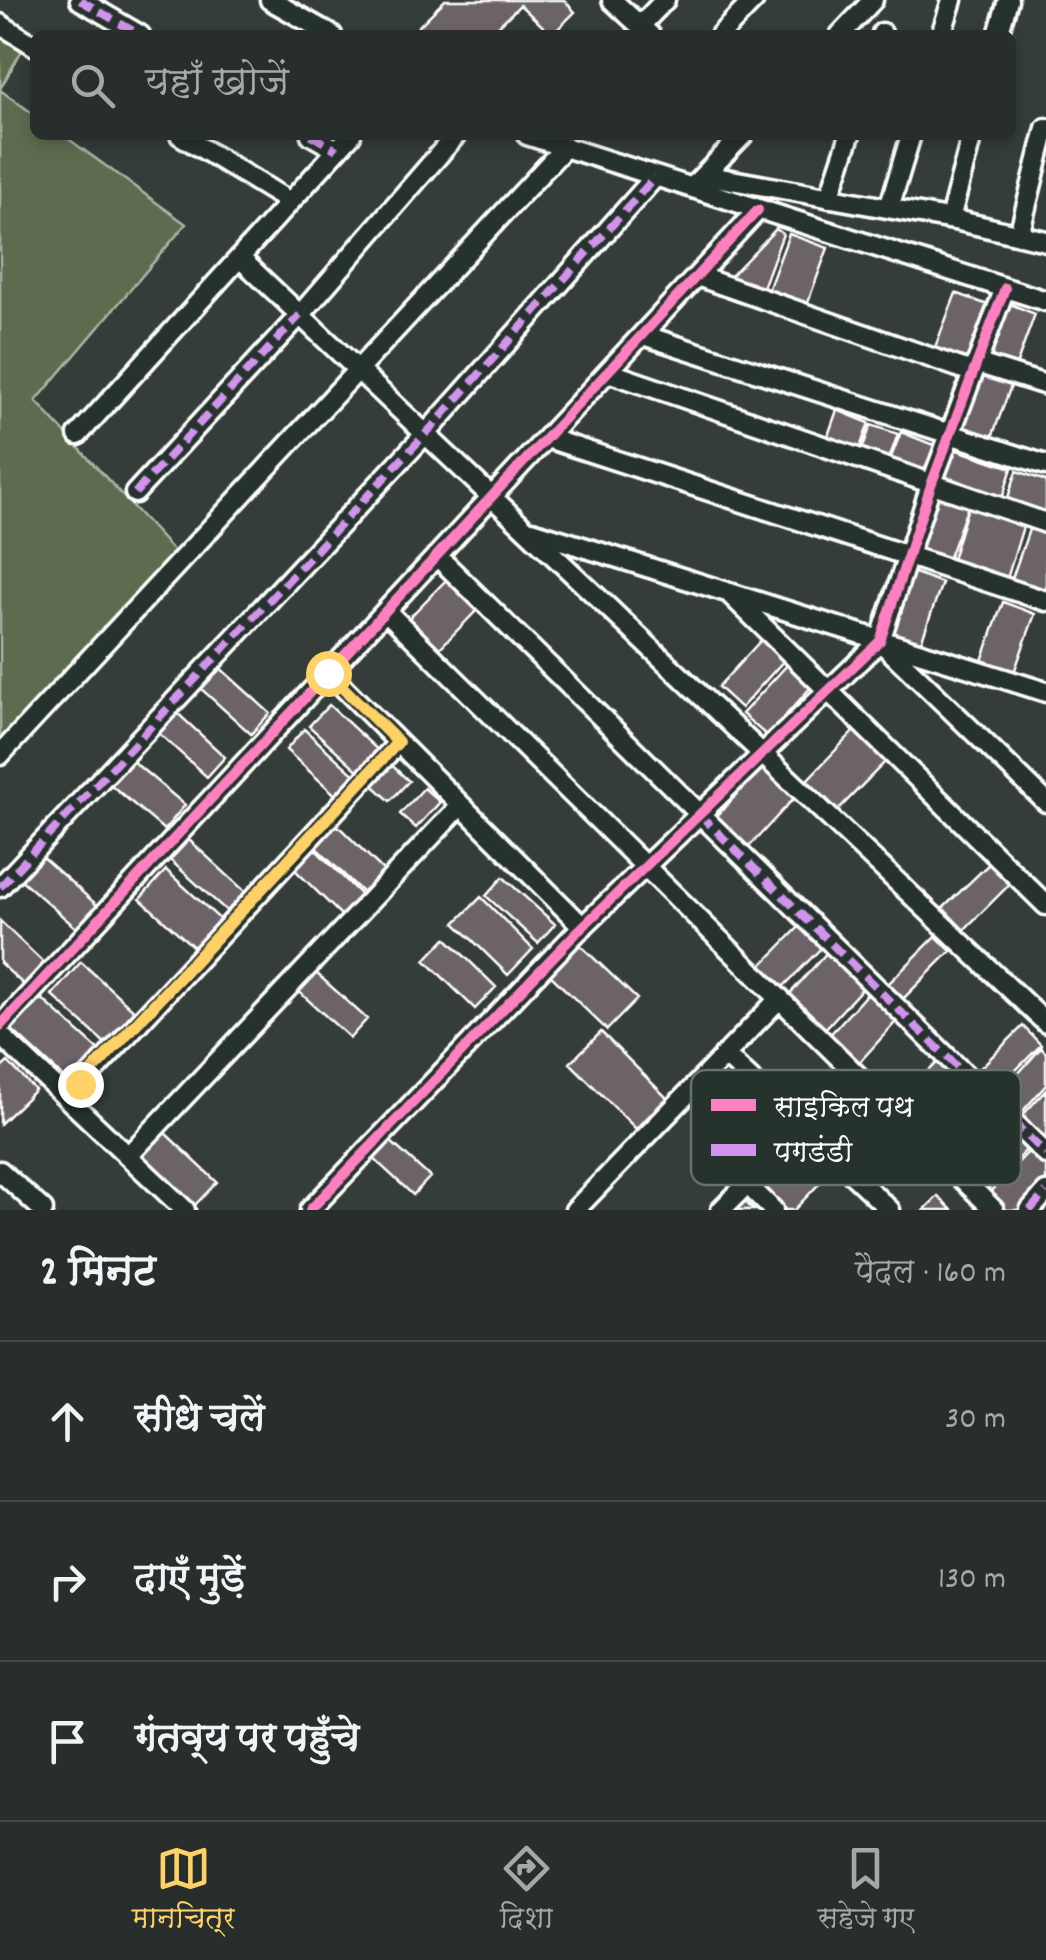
<!DOCTYPE html>
<html lang="hi">
<meta charset="utf-8">
<style>
body{margin:0;font-family:Dekko,"Playpen Sans Deva",sans-serif;background:#333a37;color:#f1f3f6}
.stop{position:absolute;width:30px;height:30px;margin:-22px;border:8px solid #ffd166;border-radius:50%;background:#fff}
.stop.end{background:#ffd166;border-color:#fff;box-shadow:0 2px 10px #0008}
.list{margin:0;padding:0;list-style:none}
h2{display:flex;justify-content:space-between;align-items:center;height:130px;margin:0;padding:0 40px;font-size:42px}
h2 small{font-size:32px;font-weight:400;color:#a4a8a9}
.list li{display:grid;grid-template-columns:65px 1fr auto;gap:30px;align-items:center;box-sizing:border-box;height:160px;padding:0 40px;border-top:2px solid #434a47}
.list b{display:block;font-size:38px;white-space:nowrap}
.list em{font-size:32px;font-style:normal;color:#a4a8a9}
.icon{flex:none;width:55px;height:55px;fill:none;stroke:currentColor;stroke-width:2;stroke-linecap:round;stroke-linejoin:round}
.map{position:relative;flex:none;width:1046px;height:1210px;overflow:hidden}
.search{position:absolute;background:#272e2b;box-shadow:0 5px 15px #0003;left:30px;right:30px;top:30px;height:110px;display:flex;align-items:center;gap:25px;box-sizing:border-box;padding:0 35px;border-radius:15px;color:#a4a8a9;font-size:38px}
.sheet{height:610px;background:#272e2b}
nav{display:flex;justify-content:space-around;align-items:center;box-sizing:border-box;height:140px;border-top:2px solid #434a47;background:#272e2b;font-size:28px;color:#a4a8a9}
nav a{display:grid;justify-items:center;gap:5px}
nav .on{color:#ffd166}
.map>svg:first-child{display:block}
</style>
<div class="map">
<svg width="1046" height="1210" viewBox="0 0 1046 1210">
<rect width="100%" height="100%" fill="#343d39"/>
<filter id="ink" filterUnits="userSpaceOnUse"><feTurbulence type="fractalNoise" baseFrequency=".01" numOctaves="2"/><feDisplacementMap in="SourceGraphic" scale="20" xChannelSelector="R" yChannelSelector="G"/><feConvolveMatrix kernelMatrix="1 2 1 2 8 2 1 2 1" color-interpolation-filters="sRGB"/></filter>
<g filter="url(#ink)">
<path fill="#5d6c4f" stroke="#aeb6a7" stroke-width="2.5" d="M0 37 22 50 0 89Z
M0 90 35 115V135H63L186 224 36 401 175 553 0 744Z"/>
<path fill="#6c6369" stroke="#fff" stroke-width="2.5" d="M445 0H564L575 12 552 35 520 5 489 35H424L417 28Z
M776 229 783 234 761 293 726 281Z
M789 234 828 248 806 307 767 293Z
M956 293 993 307 969 369 932 355Z
M1003 301 1035 314 1013 374 980 361Z
M979 374 1011 386 989 445 957 432Z
M837 410 869 423 857 456 825 444Z
M871 425 898 434 887 465 860 455Z
M901 432 936 446 924 479 888 465Z
M951 448 1012 468 1001 502 940 483Z
M1017 471 1046 481V519L1005 506Z
M937 492 969 504 946 565 915 554Z
M969 504 1025 520 1006 582 950 566Z
M1032 521 1046 526V596L1010 584Z
M910 571 942 583 919 648 887 636Z
M450 576 481 606 437 651 406 621Z
M1003 602 1035 614 1012 678 980 666Z
M763 638 786 658 741 708 718 687Z
M789 663 813 685 767 736 742 714Z
M218 666 270 713 251 734 199 687Z
M329 705 382 754 363 775 309 726Z
M173 709 225 757 207 777 154 729Z
M857 728 888 759 838 810 807 780Z
M304 729 360 780 341 800 286 750Z
M130 759 185 805 164 830 110 784Z
M385 759 409 781 390 801 366 779Z
M761 768 794 798 748 848 715 818Z
M424 788 440 802 416 828 400 814Z
M332 820 384 871 363 893 310 842Z
M189 840 249 895 231 915 170 860Z
M313 847 363 897 343 917 293 868Z
M40 855 97 905 76 928 19 878Z
M992 861 1012 882 964 930 943 908Z
M166 870 224 923 198 951 140 899Z
M503 877 555 924 538 943 486 896Z
M481 897 533 949 508 975 455 923Z
M0 921 44 963 24 985 0 963Z
M804 922 826 943 781 989 759 968Z
M936 936 951 951 898 1004 883 989Z
M446 938 496 987 475 1009 425 960Z
M578 943 637 999 607 1030 549 974Z
M830 949 867 983 824 1030 787 997Z
M81 962 138 1014 109 1047 52 995Z
M314 971 367 1019 350 1038 297 990Z
M872 988 902 1015 857 1065 827 1038Z
M40 997 102 1053 72 1085 11 1029Z
M1023 1026 1041 1045 993 1093 974 1074Z
M601 1032 667 1098 636 1129 570 1063Z
M1041 1048 1046 1053V1085L1021 1113 1000 1094Z
M943 1057 962 1076 920 1117 901 1098Z
M8 1062 35 1090 0 1124V1069Z
M1046 1090V1134L1044 1136 1022 1116Z
M1012 1126 1031 1145 988 1189 968 1169Z
M164 1132 217 1182 194 1206 142 1155Z
M802 1135 835 1167 794 1210H785L756 1182Z
M389 1140 430 1177 413 1195 373 1158Z
M1033 1147 1046 1160V1186L1022 1210H1006L989 1193Z
M938 1196 952 1210H924Z
M741 1198 754 1210H729Z"/>
<g fill="none" stroke-linecap="round" stroke-linejoin="round">
<defs>
<path id="street" d="M80 0 140 35
M270 0 332 35
M612 0 650 35
M0 24 35 46
M640 26 665 0
M720 35 754 0
M840 35 873 0
M882 35V33
M941 35 952 0
M998 35 1008 0
M180 135 290 202
M311 135 337 150
M527 135 1046 301
M704 175 959 221 1046 241
M698 181 743 135
M829 198 850 135
M889 208 911 135
M950 219 972 135
M1019 235 1046 128
M240 258 1046 1023
M697 276 972 372
M643 335 1046 465
M976 363 1046 385
M608 372 1046 523
M78 435 351 135
M547 438 1046 601
M135 493 300 315 456 135
M532 531 1046 692
M437 556 1046 1154
M731 595 1046 905
M386 611 994 1210
M884 645 1046 802
M329 673 583 927
M0 755 564 148
M0 887 433 426 655 177
M0 1026 758 210
M0 1035 185 1210
M725 1055 890 1210
M68 1099 398 743
M128 1156 461 805
M0 1171 43 1210
M747 1184 773 1210
M310 1210 576 933 880 641 931 485 1005 288
M575 1210 780 998
M721 1210 804 1127
M1030 1210 1046 1192"/>
</defs>
<use href="#street" stroke="#fff" stroke-width="25"/>
<use href="#street" stroke="#26332d" stroke-width="18"/>
<path stroke="#d193ec" stroke-width="8" stroke-dasharray="15 8" stroke-linecap="butt" d="M80 0 140 35
M311 135 337 150
M135 493 300 315
M700 815 1046 1154
M0 887 433 426 655 177
M68 1099 398 743
M1030 1210 1046 1192"/>
<defs>
<path id="cycleway" d="M0 1026 758 210
M310 1210 576 933 880 641 931 485 1005 288"/>
</defs>
<use href="#cycleway" stroke="#26332d" stroke-width="16"/>
<use href="#cycleway" stroke="#ff80c0" stroke-width="10"/>
</g>
</g>
<g fill="none" stroke-linecap="round" stroke-linejoin="round" filter="url(#ink)">
<path stroke="#ffd166" stroke-width="12" d="M80 1084 398 742 328 673"/>
</g>
<rect x="691" y="1070" width="330" height="115" rx="15" fill="#26332d" stroke="#67706c" stroke-width="2.5"/>
<rect x="711" y="1099" width="45" height="12" fill="#ff80c0"/>
<rect x="711" y="1144" width="45" height="12" fill="#d193ec"/>
<g font-size="28" fill="#fff">
<text x="774" y="1115">साइकिल पथ</text>
<text x="774" y="1160">पगडंडी</text>
</g>
</svg>
<div class="stop" style="left:328px;top:673px"></div>
<div class="stop end" style="left:80px;top:1084px"></div>
<div class="search"><svg class="icon" aria-label="search" viewBox="0 0 24 24"><circle cx="10" cy="10" r="6"/><path d="M15 15l6 6"/></svg>यहाँ खोजें</div>
</div>
<section class="sheet">
<h2>2 मिनट<small>पैदल · 160 m</small></h2>
<ul class="list">
<li><svg class="icon" aria-label="ahead" viewBox="0 0 24 24"><path d="M12 20V5M6 11l6-6 6 6"/></svg><div><b>सीधे चलें</b></div><em>30 m</em></li>
<li><svg class="icon" aria-label="right" viewBox="0 0 24 24"><path d="M7 20v-9h11M14 6l5 5-5 5"/></svg><div><b>दाएँ मुड़ें</b></div><em>130 m</em></li>
<li><svg class="icon" aria-label="arrive" viewBox="0 0 24 24"><path d="M6 21V4h12l-3 4 3 4H6"/></svg><div><b>गंतव्य पर पहुँचे</b></div></li>
</ul>
</section>
<nav>
<a class="on"><svg class="icon" aria-label="map" viewBox="0 0 24 24"><path d="M3 6l6-2 6 2 6-2v14l-6 2-6-2-6 2zM9 4v14M15 6v14"/></svg>मानचित्र</a>
<a><svg class="icon" aria-label="directions" viewBox="0 0 24 24"><path d="M12 3l9 9-9 9-9-9zM9 14v-3h6M13 9l2 2-2 2"/></svg>दिशा</a>
<a><svg class="icon" aria-label="saved" viewBox="0 0 24 24"><path d="M7 4h10v16l-5-4-5 4z"/></svg>सहेजे गए</a>
</nav>
